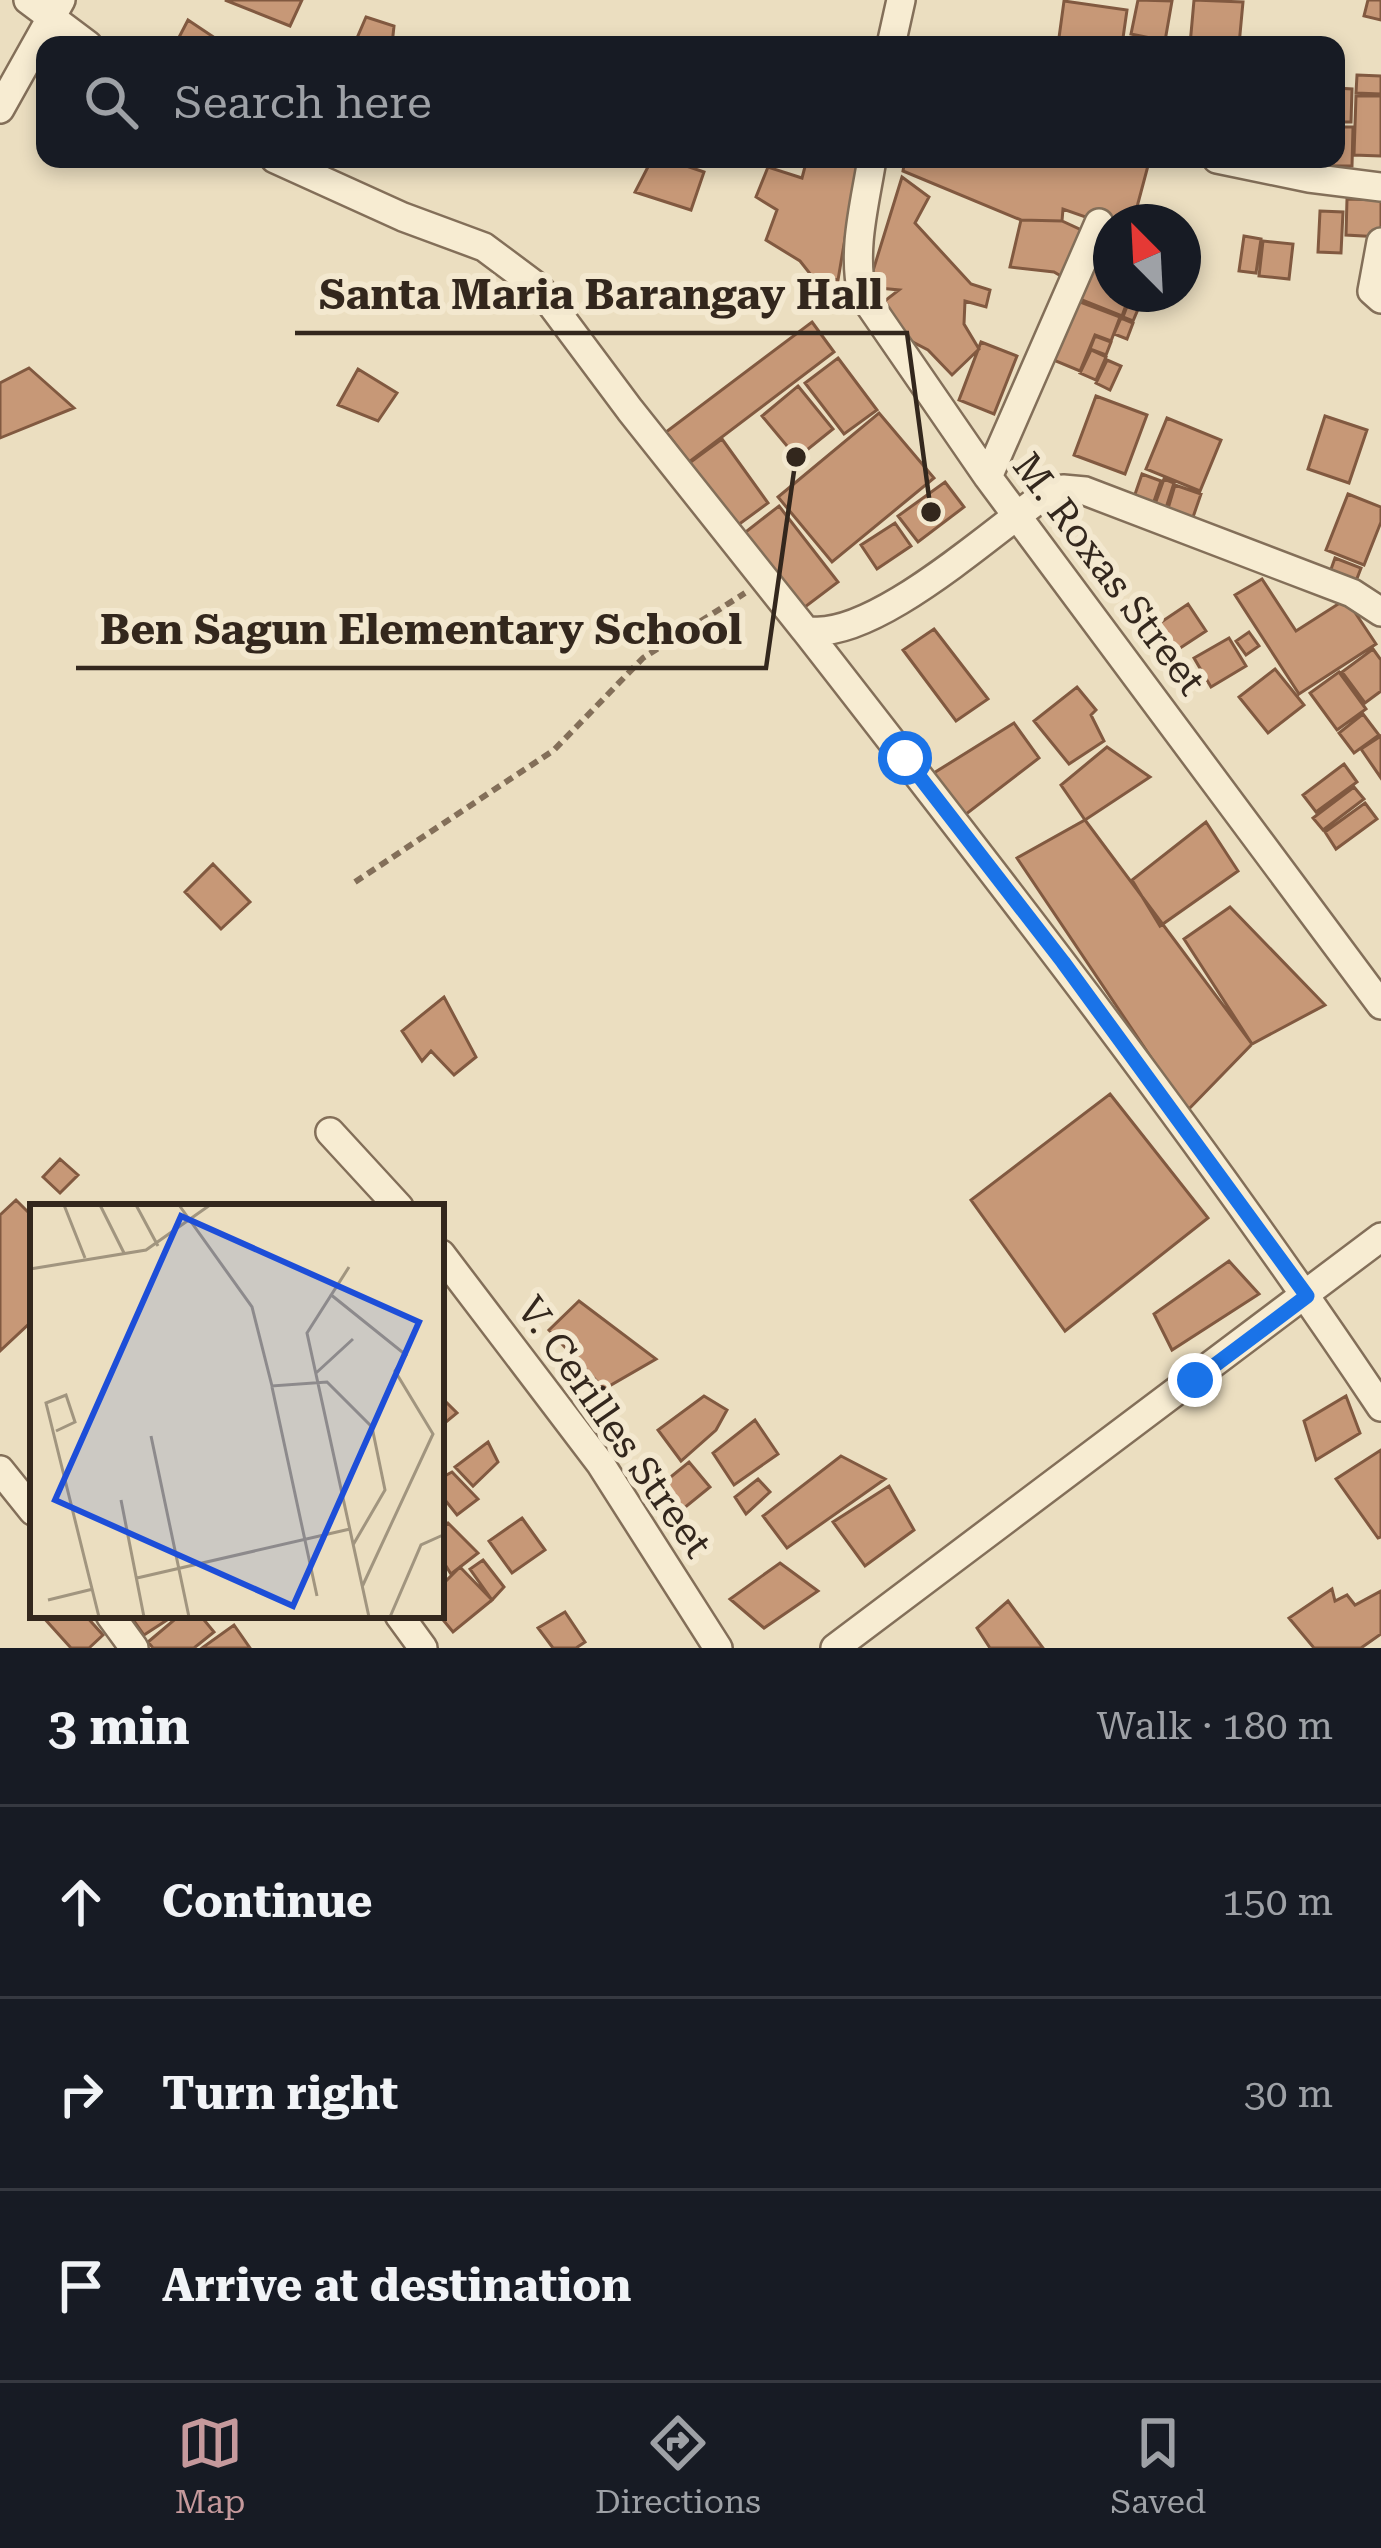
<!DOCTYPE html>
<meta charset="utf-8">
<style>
body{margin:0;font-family:"Roboto Serif",serif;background:#20242c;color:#f1f3f6}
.compass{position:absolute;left:1093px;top:204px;width:108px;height:108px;border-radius:50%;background:#171b24;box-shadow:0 6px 18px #0003;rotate:336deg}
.stop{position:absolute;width:36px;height:36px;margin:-27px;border:9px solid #1a73e8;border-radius:50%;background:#fff}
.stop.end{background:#1a73e8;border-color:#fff;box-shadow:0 3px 12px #0008}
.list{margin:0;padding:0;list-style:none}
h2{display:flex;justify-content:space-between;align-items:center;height:156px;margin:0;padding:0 48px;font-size:51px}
h2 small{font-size:39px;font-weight:400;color:#9ea1a6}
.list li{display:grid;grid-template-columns:78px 1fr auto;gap:36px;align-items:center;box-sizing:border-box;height:192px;padding:0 48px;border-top:3px solid #363941}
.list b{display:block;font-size:45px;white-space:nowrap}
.list em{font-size:39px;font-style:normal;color:#9ea1a6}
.icon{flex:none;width:66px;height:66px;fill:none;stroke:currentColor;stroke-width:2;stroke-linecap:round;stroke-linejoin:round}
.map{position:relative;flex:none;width:1381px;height:1648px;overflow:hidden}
.search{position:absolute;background:#171b24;box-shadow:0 6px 18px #0003;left:36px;right:36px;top:36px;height:132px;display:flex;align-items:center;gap:30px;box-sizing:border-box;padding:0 42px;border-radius:24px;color:#9ea1a6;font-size:45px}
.sheet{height:732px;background:#171b24}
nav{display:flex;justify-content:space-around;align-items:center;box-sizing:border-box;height:168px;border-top:3px solid #363941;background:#171b24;font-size:33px;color:#9ea1a6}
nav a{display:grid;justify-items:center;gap:6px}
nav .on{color:#c5999c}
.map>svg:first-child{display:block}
</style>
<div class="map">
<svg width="1381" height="1648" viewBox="0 0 1381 1648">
<rect width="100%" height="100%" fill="#ebdec0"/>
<path fill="#c79877" stroke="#815940" stroke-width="3" d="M225 0H302L290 26Z
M1138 0 1172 1 1165 41 1131 34Z
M1194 0 1243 2 1239 45H1190Z
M1368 0H1381V20L1364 16Z
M1064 1 1127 10 1122 45H1058Z
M366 17 394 26 392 45H354Z
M188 20 224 44V45H175Z
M1357 75 1381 76V94L1356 93Z
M1336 88 1352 89 1351 122H1336Z
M1356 96H1381V156L1354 155Z
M1336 127H1353L1352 166H1320V159H1336Z
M652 159H666L704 172 691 210 635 192Z
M807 159 858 161 838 280 811 275 800 261 766 240 777 210 756 197 768 167 802 178Z
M905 159H1139L1149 162 1133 222H1111V226L1063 209 1062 221 1021 220 903 171Z
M902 177 929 197 915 223 971 284 990 290 986 307 965 301 964 324 979 349 952 375 928 350 911 341 882 303 899 290 868 287Z
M1347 199 1381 200V237L1346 235Z
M1320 211 1343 212 1341 253 1318 252Z
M1021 220 1062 221 1090 234 1066 279 1054 272 1010 267Z
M1244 236 1261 239 1256 273 1239 271Z
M1263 241 1293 244 1289 279 1259 276Z
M1099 242 1111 247V294H1130L1122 316 1077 298Z
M1130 298 1141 302 1133 321 1123 317Z
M1075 300 1120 317 1111 341 1095 335 1080 371 1051 359Z
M1121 318 1133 323 1127 339 1114 334Z
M812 322 834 352 689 462 666 432Z
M1095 336 1111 342 1106 355 1090 349Z
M981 342 1017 356 994 414 959 400Z
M1091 350 1106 357 1096 380 1080 373Z
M838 358 877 410 844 434 805 383Z
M1107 360 1121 366 1110 390 1096 383Z
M29 368 74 408 0 438V383Z
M358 369 397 393 378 421 338 405Z
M798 386 833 429 797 458 762 416Z
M1096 396 1147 415 1125 474 1074 455Z
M879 413 934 478 832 562 778 497Z
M1325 416 1367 430 1349 483 1308 469Z
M1167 418 1221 440 1200 491 1146 469Z
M722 439 768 503 734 528 688 464Z
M1142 474 1161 481 1152 507 1133 500Z
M1164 479 1174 483 1165 511 1154 507Z
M945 482 964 507 918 542 898 516Z
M1175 485 1201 494 1192 520 1167 512Z
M1348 494 1381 507V522L1364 565 1326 550Z
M779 506 838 582 797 613 738 538Z
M895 523 911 546 877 569 861 545Z
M1335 558 1361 568 1356 581 1330 572Z
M1262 579 1296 631 1346 599 1376 644 1299 694 1235 595Z
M1188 604 1206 631 1162 660 1145 633Z
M934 629 988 699 956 721 903 650Z
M1249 632 1259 646 1246 655 1236 641Z
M1229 638 1246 666 1211 687 1194 658Z
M1373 649 1381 660V691L1365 703 1342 672Z
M1275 669 1304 705 1268 733 1239 697Z
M1339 672 1366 709 1337 730 1310 693Z
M1077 687 1096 710 1091 715 1104 741 1069 764 1034 721Z
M1363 714 1379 735 1354 753 1339 733Z
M1014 723 1039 758 961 818 929 776Z
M1381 736V778L1361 749Z
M1107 747 1150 777 1085 820 1061 785Z
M1344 764 1357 782 1316 812 1303 795Z
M1354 787 1364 799 1323 830 1313 818Z
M1365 803 1377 819 1336 849 1325 832Z
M1085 820 1252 1044 1187 1111 1017 858Z
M1206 822 1238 871 1160 926 1132 880Z
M213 864 250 902 221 929 185 892Z
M1230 907 1325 1005 1252 1044 1184 939Z
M444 997 476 1057 454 1075 431 1051 422 1061 402 1031Z
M1110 1094 1208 1218 1065 1331 971 1200Z
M60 1159 78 1175 60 1193 43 1177Z
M16 1200 33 1217V1320L0 1351V1215Z
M1229 1261 1259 1294 1172 1350 1154 1314Z
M579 1301 656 1359 604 1389 549 1330Z
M704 1396 727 1410 716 1430 681 1461 658 1430Z
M1346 1396 1360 1433 1316 1460 1304 1421Z
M443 1399 457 1413 441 1426V1401Z
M755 1420 778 1454 734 1485 713 1453Z
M488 1442 498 1462 473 1486 455 1467Z
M1381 1450V1537L1378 1538 1336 1479Z
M841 1456 885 1479 787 1548 763 1516Z
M689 1462 710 1487 683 1509 662 1484Z
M452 1472 478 1499 457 1515 441 1495V1478Z
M758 1479 770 1492 746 1514 735 1497Z
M889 1486 914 1530 865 1566 833 1522Z
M522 1518 545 1550 512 1573 489 1541Z
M448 1523 478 1553 451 1574 441 1558V1530Z
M483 1560 504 1587 492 1600 470 1569Z
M780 1563 818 1591 764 1628 730 1599Z
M460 1567 492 1600 453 1632 439 1615 441 1586Z
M1332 1589 1335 1601 1347 1595 1355 1605 1381 1591V1634L1361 1648H1314L1289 1618Z
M1008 1601 1043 1648H990L977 1628Z
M565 1612 585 1642 576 1648H553L538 1628Z
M45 1615H85L103 1635 89 1648H71L43 1617Z
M136 1615H164L167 1620 144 1635 132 1618Z
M180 1615H200L214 1632 194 1648H153L148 1642Z
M234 1625 250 1648H202Z"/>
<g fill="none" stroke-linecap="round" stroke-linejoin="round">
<defs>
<path id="street" d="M28 0 88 45
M891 45 901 0
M0 109 61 0
M275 159 403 217 484 247 539 288 630 410 805 630C870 644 991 532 1045 495L1063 489 1085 491 1352 593 1381 612
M872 159C865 204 852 249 862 294L988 477 1381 1005
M1217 159 1309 178 1381 187
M1381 242 1372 291 1381 299
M988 477 1099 223
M805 630C1003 884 1202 1139 1381 1407
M330 1132 399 1207
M441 1254 600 1463 718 1648
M0 1470 33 1511
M110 1615 134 1648
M399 1615 423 1648
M835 1648 1381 1237"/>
</defs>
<use href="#street" stroke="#836f59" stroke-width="32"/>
<path stroke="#836f59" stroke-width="6" stroke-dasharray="9 6" stroke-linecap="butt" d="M355 882 554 750 643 658 745 593"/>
<use href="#street" stroke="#f7ecd2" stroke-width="27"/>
</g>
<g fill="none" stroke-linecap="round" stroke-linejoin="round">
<path stroke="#1a73e8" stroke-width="15" d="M905 758 1063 962 1307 1296 1195 1380"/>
</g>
<g text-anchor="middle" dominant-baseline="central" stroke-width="12" stroke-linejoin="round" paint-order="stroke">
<g font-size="39" fill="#33271d" stroke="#f3e8cf">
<text transform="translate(1109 574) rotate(53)">M. Roxas Street</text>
<text transform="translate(614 1427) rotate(55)">V. Cerilles Street</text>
</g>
</g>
<g transform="translate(30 1204)">
<rect width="414" height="414" fill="#ebdec0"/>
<path fill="none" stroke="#a1957f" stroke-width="3" d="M34 1 55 54M70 1 94 49M106 1 128 42M149 1 222 103 242 182 297 178 342 223 355 286 323 341M319 63 277 129 339 413M0 65 116 46 180 1M300 90 376 151 365 167 403 230 332 383M286 169 323 135M242 183 287 392M26 227 45 218 36 191 16 199 69 413M121 232 159 413M91 296 114 413M107 374 320 325M18 396 63 385M360 413 391 341 413 331"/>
<path fill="#1d4ed8" fill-opacity="0.15" stroke="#1d4ed8" stroke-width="6" d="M151 12 389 118 263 402 25 296Z"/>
<rect width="414" height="414" fill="none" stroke="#33271d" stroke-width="6"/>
</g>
<path fill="none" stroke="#33271d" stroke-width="4.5" d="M931 512L907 333H295M796 457L766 668H76"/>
<g fill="#33271d" stroke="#f3e8cf" stroke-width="4.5">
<circle cx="931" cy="512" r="12"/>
<circle cx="796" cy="457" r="12"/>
</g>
<g font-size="42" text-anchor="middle" font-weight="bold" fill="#33271d" stroke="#f3e8cf" stroke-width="12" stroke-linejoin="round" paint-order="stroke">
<text x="601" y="309">Santa Maria Barangay Hall</text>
<text x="421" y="644">Ben Sagun Elementary School</text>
</g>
</svg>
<svg class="compass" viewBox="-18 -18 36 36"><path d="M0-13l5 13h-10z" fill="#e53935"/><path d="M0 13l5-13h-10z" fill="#9ea1a6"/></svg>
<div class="stop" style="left:905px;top:758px"></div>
<div class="stop end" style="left:1195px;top:1380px"></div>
<div class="search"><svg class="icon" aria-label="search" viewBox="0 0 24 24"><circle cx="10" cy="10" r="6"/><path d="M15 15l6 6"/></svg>Search here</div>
</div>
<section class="sheet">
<h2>3 min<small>Walk · 180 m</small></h2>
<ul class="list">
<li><svg class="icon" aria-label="ahead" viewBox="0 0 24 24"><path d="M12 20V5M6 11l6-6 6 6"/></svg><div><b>Continue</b></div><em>150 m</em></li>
<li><svg class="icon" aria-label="right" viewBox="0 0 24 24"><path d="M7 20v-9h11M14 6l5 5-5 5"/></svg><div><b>Turn right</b></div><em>30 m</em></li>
<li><svg class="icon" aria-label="arrive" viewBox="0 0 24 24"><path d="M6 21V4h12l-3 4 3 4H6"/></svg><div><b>Arrive at destination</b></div></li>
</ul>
</section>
<nav>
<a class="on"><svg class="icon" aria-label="map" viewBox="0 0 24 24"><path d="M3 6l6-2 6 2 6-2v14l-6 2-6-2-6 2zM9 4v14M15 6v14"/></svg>Map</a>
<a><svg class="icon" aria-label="directions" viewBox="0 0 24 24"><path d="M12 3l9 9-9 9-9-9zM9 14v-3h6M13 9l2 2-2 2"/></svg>Directions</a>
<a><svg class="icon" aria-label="saved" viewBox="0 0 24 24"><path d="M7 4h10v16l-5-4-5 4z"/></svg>Saved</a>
</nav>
